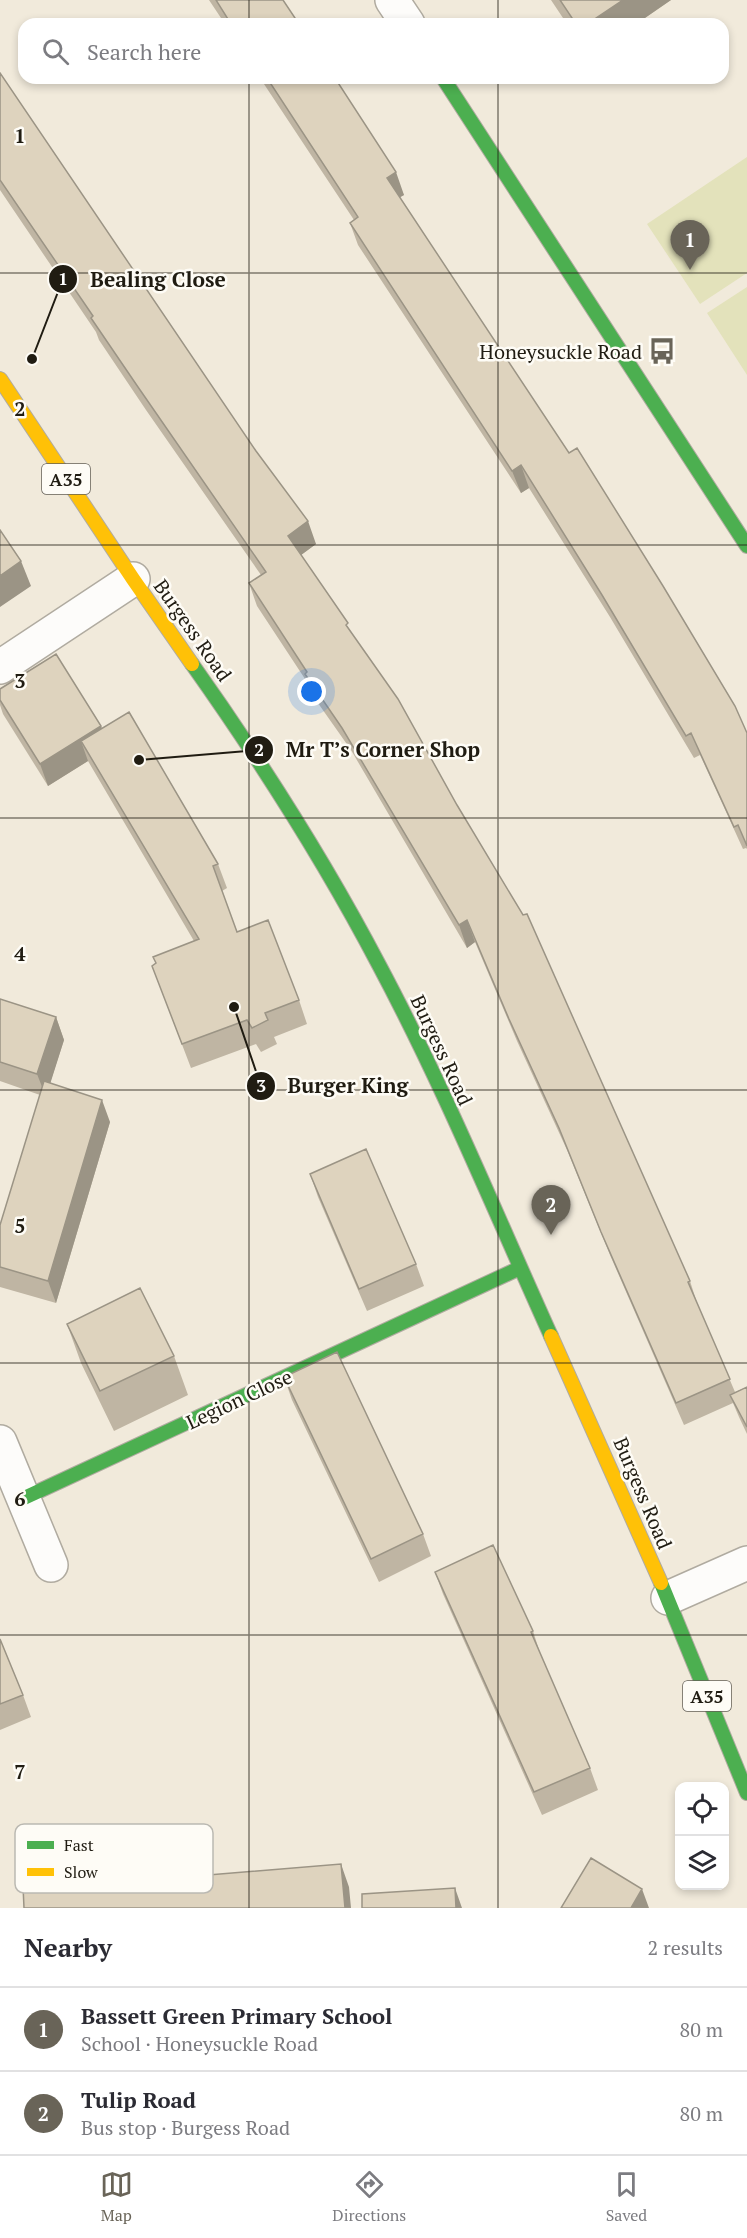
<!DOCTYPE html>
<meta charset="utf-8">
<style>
body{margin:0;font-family:"PT Serif",serif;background:#f7f7f7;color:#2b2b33}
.controls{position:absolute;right:18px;bottom:18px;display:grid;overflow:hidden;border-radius:12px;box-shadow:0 3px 9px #0003}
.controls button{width:54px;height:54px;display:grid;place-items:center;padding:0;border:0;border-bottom:2px solid #e1e1e2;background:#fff;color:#2b2b33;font:30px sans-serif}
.you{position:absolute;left:312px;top:692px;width:21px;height:21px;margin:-15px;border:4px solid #fff;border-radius:50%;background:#1a73e8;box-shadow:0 0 0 9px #1a73e833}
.badge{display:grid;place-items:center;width:39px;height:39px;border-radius:50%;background:#696458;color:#fff;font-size:20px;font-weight:700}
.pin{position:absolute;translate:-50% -50px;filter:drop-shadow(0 2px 3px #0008)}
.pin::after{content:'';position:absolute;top:32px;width:21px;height:18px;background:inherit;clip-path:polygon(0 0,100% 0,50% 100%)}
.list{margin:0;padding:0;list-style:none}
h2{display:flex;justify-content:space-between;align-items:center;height:78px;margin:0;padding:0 24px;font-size:26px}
h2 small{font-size:20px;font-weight:400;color:#7c7c81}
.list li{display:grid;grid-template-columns:39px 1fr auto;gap:18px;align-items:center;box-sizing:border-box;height:84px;padding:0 24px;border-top:2px solid #e1e1e2}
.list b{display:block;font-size:22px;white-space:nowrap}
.list p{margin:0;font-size:20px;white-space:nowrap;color:#7c7c81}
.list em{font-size:20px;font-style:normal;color:#7c7c81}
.icon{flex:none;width:33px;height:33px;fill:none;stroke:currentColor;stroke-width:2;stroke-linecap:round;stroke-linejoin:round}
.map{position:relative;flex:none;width:747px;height:1908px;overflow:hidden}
.search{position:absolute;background:#fff;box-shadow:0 3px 9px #0003;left:18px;right:18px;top:18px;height:66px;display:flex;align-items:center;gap:15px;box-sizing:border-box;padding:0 21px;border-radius:18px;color:#7c7c81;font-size:22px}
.sheet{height:246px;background:#fff}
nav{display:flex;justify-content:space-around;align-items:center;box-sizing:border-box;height:84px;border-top:2px solid #e1e1e2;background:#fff;font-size:16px;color:#7c7c81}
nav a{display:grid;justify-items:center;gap:3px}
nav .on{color:#696458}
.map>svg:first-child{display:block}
</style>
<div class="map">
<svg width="747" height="1908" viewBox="0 0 747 1908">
<rect width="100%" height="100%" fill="#f1eadb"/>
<path fill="#e3e2bb" d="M747 157V273L700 304 647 224Z
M747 287V375L707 313Z"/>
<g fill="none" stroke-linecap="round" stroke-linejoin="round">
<defs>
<path id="street" d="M392 0 408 24
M0 667 133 579
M0 1442 51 1565
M668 1598 747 1563"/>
<path id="fast" d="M443 78 747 546
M192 664C260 760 324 860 379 965 443 1085 495 1212 551 1336
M24 1498 520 1268
M661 1583 747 1793"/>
<path id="slow" d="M0 379 133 579 192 664
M551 1336 661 1583"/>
</defs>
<use href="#street" stroke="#b0aba0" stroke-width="36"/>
<use href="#fast" stroke="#b0aba0" stroke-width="16"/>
<use href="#slow" stroke="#b0aba0" stroke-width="16"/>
<use href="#street" stroke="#fdfcfa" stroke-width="33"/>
<use href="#fast" stroke="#4caf50" stroke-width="14"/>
<use href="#slow" stroke="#ffc107" stroke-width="14"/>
</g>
<path fill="#bfb5a3" d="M209 0H283L299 24H225Z
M551 0H671L642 20 643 24H567Z
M0 73 316 544 301 555 351 632 690 1281 697 1303 735 1392 747 1387V1434L739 1417 733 1403 684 1425 610 1255 567 1150 517 1041 475 942 467 948 351 750 313 696 309 685 257 606 249 583 261 575 146 410 99 340 96 332 0 190Z
M260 78H335L404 195 400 197 747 733V849L746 848 743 849 700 755 694 758 610 617 529 488 521 493 358 245 350 223 354 220Z
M0 700 101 726 102 729 218 864 227 888 222 891 237 932 299 1000 307 1024 274 1037 277 1044 261 1052 256 1044 191 1068 152 966 194 941 88 761 48 786 3 714 0 705Z
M0 999 56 1017 64 1040 50 1083 110 1122 56 1303 0 1287V1225L40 1095 0 1081Z
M310 1174 416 1264 424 1286 367 1311 318 1197Z
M67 1324 174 1356 188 1395 114 1431 81 1363Z
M284 1377 423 1534 431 1556 379 1582 292 1400Z
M435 1572 533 1631 540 1653 590 1768 598 1790 542 1815 443 1594Z
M0 1639 23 1695 31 1717 0 1730Z"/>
<path fill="#9b9485" d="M623 0H671L642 20 643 24H587Z
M396 172 404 195 395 200 387 178Z
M521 465 529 488 521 493 512 471Z
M308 521 316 544 297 558 288 536Z
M21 561 31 586 0 607V576Z
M101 726 109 749 81 741 88 761 48 786 40 764Z
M467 920 475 942 467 948 459 925Z
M56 1017 64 1040 46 1097 37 1074Z
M102 1100 110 1122 56 1303 48 1281Z
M341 1864 349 1887 351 1908H345Z
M455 1888 462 1908H456Z
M642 1889 649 1908H631Z"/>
<path fill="#ded3be" stroke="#9b9485" stroke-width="1.5" d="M216 0H283L299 24H231Z
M560 0H623L587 24H576Z
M0 73 256 451 308 521 288 536 348 623 346 625 398 699 457 805 523 915 527 914 690 1281 688 1282 730 1379 676 1403 601 1232 559 1128 509 1019 467 920 459 925 342 728 305 674 307 672 249 583 266 572 138 387 91 318 93 316 0 180Z
M267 78H335L396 172 387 178 569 453 577 448 663 586 735 706 747 733V846L738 825 734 827 691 733 686 736 602 595 521 465 512 471 350 223 358 217Z
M0 530 21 561 0 576Z
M56 654 101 726 40 764 0 700V689Z
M129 712 218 864 213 866 237 932 268 920 299 1000 265 1013 268 1020 252 1028 247 1020 182 1044 152 966 156 963 153 957 199 939 81 741Z
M0 999 56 1017 37 1074 0 1062Z
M44 1081 102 1100 48 1281 0 1267V1225Z
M366 1149 416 1264 359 1289 310 1174Z
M140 1288 174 1356 100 1391 67 1324Z
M337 1352 423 1534 371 1559 284 1377Z
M747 1387V1427L730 1395Z
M493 1545 533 1631 531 1632 590 1768 534 1792 435 1572Z
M0 1639 23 1695 0 1704Z
M591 1858 642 1889 631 1908H561Z
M341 1864 345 1908H24L23 1886 136 1881Z
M455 1888 456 1908H362V1894Z"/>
<path fill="none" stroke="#201c12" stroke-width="1.5" stroke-opacity="0.55" d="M249 0V24M498 0V24M249 78V1908M498 78V1908M0 273H747M0 545H747M0 818H747M0 1090H747M0 1363H747M0 1635H747"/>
<defs>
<symbol id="bus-bare" viewBox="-9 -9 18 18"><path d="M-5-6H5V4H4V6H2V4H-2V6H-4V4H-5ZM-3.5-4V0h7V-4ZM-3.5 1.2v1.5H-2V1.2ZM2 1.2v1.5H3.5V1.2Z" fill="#696458" stroke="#fefcf6" stroke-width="2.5" paint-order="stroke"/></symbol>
</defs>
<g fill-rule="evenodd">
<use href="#bus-bare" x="643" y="332" width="38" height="38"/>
</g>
<g text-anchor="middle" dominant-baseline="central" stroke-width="5" stroke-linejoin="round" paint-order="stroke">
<g fill="#fefcf6" stroke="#635f56" stroke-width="1.5">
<rect x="42" y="464" width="48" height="30" rx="4.5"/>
<rect x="683" y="1681" width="48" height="30" rx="4.5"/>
</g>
<g font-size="18" font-weight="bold" fill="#201c12">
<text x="66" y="479">A35</text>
<text x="707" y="1696">A35</text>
</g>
<g font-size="20" fill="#201c12" stroke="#fefcf6" text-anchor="end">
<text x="642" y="351">Honeysuckle Road</text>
</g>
<g font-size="20" fill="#201c12" stroke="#fefcf6">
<text transform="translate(193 630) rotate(55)">Burgess Road</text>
<text transform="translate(442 1050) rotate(65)">Burgess Road</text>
<text transform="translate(239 1399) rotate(-25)">Legion Close</text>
<text transform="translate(643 1493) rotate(67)">Burgess Road</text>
</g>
</g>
<rect x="15" y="1824" width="198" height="69" rx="9" fill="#fefcf6" stroke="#bbb9b2" stroke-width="1.5"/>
<rect x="27" y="1841" width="27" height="8" fill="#4caf50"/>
<rect x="27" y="1868" width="27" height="8" fill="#ffc107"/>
<g font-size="16" fill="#201c12">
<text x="64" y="1851">Fast</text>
<text x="64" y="1878">Slow</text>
</g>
<g font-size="20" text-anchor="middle" font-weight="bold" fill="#201c12" stroke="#fefcf6" stroke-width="5" stroke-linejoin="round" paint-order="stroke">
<text x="20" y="143">1</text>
<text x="20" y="416">2</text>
<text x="20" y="688">3</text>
<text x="20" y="961">4</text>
<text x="20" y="1233">5</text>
<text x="20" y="1506">6</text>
<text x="20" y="1779">7</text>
</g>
<path fill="none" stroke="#201c12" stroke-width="2" d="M32 359L63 279M139 760L259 750M234 1007L261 1086"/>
<g fill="#201c12" stroke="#fefcf6" stroke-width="2">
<circle cx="32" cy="359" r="6"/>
<circle cx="139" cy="760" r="6"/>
<circle cx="234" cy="1007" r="6"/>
<circle cx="63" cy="279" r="15"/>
<circle cx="259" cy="750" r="15"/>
<circle cx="261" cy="1086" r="15"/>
</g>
<g font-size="18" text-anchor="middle" font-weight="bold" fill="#fff">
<text x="63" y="285">1</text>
<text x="259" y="756">2</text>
<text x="261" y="1092">3</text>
</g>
<g font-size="21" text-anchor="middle" font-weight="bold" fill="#201c12" stroke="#fefcf6" stroke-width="5" stroke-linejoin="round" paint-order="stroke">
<text x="158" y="287">Bealing Close</text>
<text x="383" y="757">Mr T’s Corner Shop</text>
<text x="348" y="1093">Burger King</text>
</g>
</svg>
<div class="controls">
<button><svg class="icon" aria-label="locate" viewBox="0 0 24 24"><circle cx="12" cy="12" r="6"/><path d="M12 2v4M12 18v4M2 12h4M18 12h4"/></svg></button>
<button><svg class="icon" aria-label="layers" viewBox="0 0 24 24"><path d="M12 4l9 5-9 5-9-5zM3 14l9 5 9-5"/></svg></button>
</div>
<div class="you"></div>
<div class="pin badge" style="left:690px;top:270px">1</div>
<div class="pin badge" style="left:551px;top:1235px">2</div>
<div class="search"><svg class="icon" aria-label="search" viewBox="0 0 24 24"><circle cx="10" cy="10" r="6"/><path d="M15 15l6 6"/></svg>Search here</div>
</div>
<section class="sheet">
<h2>Nearby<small>2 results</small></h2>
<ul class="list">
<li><span class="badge">1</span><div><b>Bassett Green Primary School</b><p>School · Honeysuckle Road</p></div><em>80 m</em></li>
<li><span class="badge">2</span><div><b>Tulip Road</b><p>Bus stop · Burgess Road</p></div><em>80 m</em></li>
</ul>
</section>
<nav>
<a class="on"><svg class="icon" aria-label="map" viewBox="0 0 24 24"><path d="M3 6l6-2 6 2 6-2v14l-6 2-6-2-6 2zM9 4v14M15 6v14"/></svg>Map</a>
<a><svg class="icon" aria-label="directions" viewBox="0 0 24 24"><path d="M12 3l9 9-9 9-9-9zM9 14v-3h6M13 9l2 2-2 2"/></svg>Directions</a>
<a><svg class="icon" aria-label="saved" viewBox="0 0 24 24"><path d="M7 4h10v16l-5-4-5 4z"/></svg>Saved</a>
</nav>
